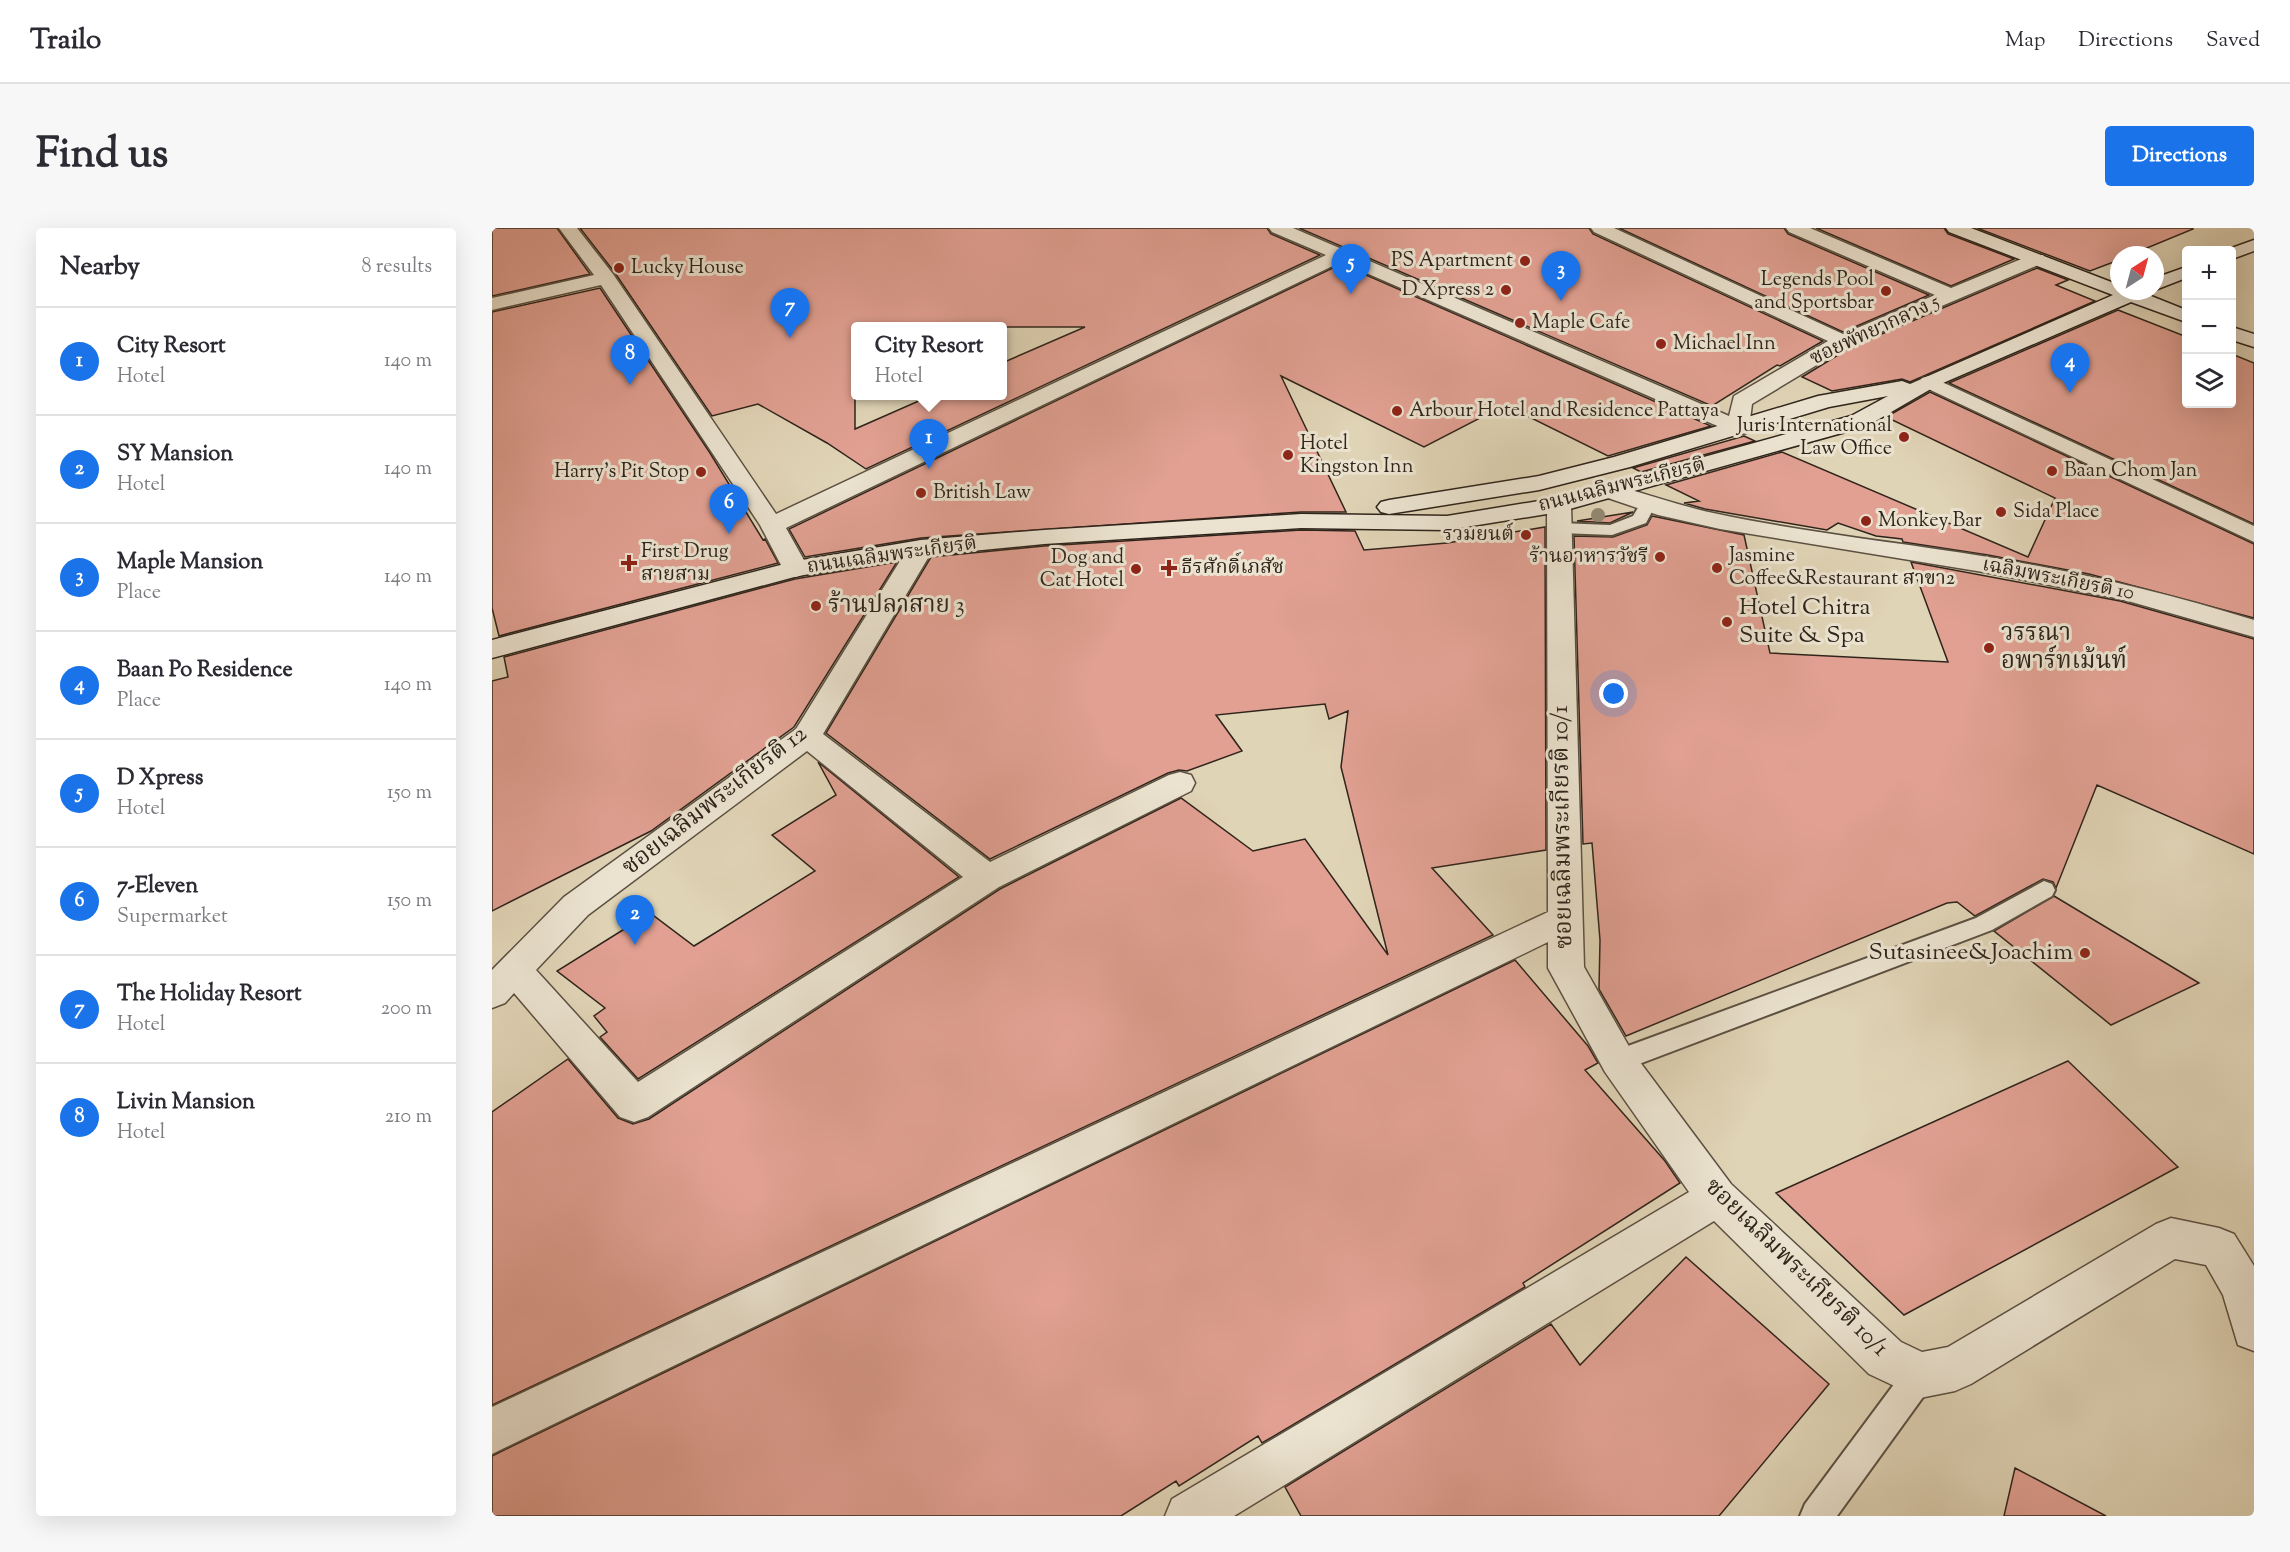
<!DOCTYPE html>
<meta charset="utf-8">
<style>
body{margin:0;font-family:"Sorts Mill Goudy","Noto Serif Thai",serif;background:#f7f7f7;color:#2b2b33}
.controls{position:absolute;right:18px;top:18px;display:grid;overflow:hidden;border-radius:6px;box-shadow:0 6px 24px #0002}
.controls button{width:54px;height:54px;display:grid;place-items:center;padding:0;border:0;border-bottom:2px solid #e1e1e2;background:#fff;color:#2b2b33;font:30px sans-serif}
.compass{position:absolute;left:1618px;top:18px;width:54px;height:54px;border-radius:50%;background:#fff;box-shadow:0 6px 24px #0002;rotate:36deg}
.you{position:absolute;left:1122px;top:466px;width:21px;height:21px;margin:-15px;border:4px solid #fff;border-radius:50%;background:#1a73e8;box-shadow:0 0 0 9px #1a73e833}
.badge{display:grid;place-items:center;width:39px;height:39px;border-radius:50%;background:#1a73e8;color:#fff;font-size:20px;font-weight:700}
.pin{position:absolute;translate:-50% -50px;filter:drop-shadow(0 2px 3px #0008)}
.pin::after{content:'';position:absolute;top:32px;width:21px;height:18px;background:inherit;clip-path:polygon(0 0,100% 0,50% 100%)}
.popup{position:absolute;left:359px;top:94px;width:156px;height:78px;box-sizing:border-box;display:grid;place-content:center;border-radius:6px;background:#fff;filter:drop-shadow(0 2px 4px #0005);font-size:20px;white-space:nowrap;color:#7c7c81}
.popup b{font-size:22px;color:#2b2b33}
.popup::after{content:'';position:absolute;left:50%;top:100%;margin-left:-12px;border:12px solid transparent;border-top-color:#fff}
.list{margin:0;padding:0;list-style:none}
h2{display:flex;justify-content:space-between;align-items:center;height:78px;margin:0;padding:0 24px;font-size:26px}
h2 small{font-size:20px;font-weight:400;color:#7c7c81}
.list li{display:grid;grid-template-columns:39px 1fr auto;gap:18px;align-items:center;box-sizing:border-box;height:108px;padding:0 24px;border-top:2px solid #e1e1e2}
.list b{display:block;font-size:22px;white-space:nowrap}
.list p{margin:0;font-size:20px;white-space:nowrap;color:#7c7c81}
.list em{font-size:20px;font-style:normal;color:#7c7c81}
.icon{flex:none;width:33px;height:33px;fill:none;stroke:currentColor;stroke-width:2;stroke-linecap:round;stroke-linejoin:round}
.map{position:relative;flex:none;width:1762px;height:1288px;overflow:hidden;border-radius:6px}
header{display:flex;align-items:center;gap:36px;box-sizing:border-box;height:84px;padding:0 30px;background:#fff;border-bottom:2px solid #e1e1e2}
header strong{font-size:28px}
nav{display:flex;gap:33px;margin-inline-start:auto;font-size:21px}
.intro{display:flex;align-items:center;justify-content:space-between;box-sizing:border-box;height:144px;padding:0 36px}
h1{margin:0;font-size:42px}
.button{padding:15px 27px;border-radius:6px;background:#1a73e8;color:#fff;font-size:21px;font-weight:700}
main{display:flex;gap:36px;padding:0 36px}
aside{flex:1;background:#fff;border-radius:6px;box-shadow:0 6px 24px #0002}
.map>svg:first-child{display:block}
</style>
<header>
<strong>Trailo</strong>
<nav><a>Map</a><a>Directions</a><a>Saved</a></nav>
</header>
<div class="intro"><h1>Find us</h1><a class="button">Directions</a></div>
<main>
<aside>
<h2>Nearby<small>8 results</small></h2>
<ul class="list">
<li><span class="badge">1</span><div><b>City Resort</b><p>Hotel</p></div><em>140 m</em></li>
<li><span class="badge">2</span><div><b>SY Mansion</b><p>Hotel</p></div><em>140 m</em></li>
<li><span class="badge">3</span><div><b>Maple Mansion</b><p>Place</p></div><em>140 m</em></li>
<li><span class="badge">4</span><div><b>Baan Po Residence</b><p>Place</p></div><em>140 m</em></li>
<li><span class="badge">5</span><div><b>D Xpress</b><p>Hotel</p></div><em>150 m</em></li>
<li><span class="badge">6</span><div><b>7-Eleven</b><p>Supermarket</p></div><em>150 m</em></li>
<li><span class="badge">7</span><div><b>The Holiday Resort</b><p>Hotel</p></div><em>200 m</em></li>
<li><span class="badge">8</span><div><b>Livin Mansion</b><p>Hotel</p></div><em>210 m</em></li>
</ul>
</aside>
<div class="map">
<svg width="1762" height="1288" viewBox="0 0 1762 1288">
<rect width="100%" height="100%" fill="#e0d4b6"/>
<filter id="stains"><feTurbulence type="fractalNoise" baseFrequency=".00333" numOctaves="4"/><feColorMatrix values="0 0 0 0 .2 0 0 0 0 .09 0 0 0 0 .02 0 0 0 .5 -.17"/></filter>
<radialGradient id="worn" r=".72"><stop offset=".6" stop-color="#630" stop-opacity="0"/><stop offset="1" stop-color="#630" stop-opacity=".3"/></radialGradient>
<path fill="#e1a092" stroke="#2f241b" stroke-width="1.5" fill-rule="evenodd" d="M0 0H65L98 46 0 68Z
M88 0H775L779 6 828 27 374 241 335 215 266 176 220 188 123 45ZM363 99H593L510 135V168H438L363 201Z
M807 0H1097L1101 6 1331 113 1288 138 1285 137 1220 178Z
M1127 0H1292L1296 6 1437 67 1351 104Z
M1324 0H1452L1456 6 1522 31 1459 58Z
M1485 0H1701V1L1638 27H1627V32L1598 43Z
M849 36 1219 198 1116 228 1013 177 932 219 789 148 854 284H809L429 310 313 329 297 301Z
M1545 40 1576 52 1564 57 1603 73 1418 154 1410 151 1340 163 1310 149 1359 119Z
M108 60 218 225 271 312 273 311 286 335 7 408 0 380V84Z
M1626 82 1695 109V176H1740V126L1762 135V296L1457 155Z
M1438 164 1762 316V390L1597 346 1496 327 1411 314 1410 311 1384 308 1346 295 1335 302 1213 281 1192 275 1207 273 1174 257 1290 224 1536 329 1563 270 1394 189Z
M1252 208 1263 213 1149 244 1141 240Z
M1141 284 1118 295 1085 293Z
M1160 288 1252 307 1278 425 1456 434 1419 334 1628 373 1762 411V626L1605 557 1564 660 1561 654 1551 651 1483 688 1465 674 1455 675 1134 808 1107 761 1108 712 1100 615 1091 616 1082 308 1121 309 1155 297Z
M1053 299 1054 622 940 640 1001 707 0 1177V884L76 831 126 890 141 896 157 891 508 661 689 570 761 623 813 611 896 727 849 539 856 483 837 491 833 476 724 487 750 523 695 543 687 542 676 545 498 631 334 505 439 329 552 318 809 302 863 303 872 322 955 315Z
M405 334 302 499 159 603 0 683V453L16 449 12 429 303 351Z
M326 534 467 649 146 851 108 809 115 804 102 788 113 780 65 743 158 685 202 718 323 643 280 607 344 567Z
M1562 668 1707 755 1619 797 1502 703Z
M1023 732 1096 818 1106 835 1093 842 1173 933 1188 955 1031 1055 1033 1059 770 1215 766 1208 687 1258 684 1253 629 1288H0V1228Z
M1576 833 1686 939 1412 1087 1284 965Z
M1194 1029 1337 1156 1227 1288H809L793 1259 1059 1096 1088 1137Z
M1523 1240 1614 1288H1512Z"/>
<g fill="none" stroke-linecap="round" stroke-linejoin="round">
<defs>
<path id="service" d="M1156 271 1164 276 1154 295 1120 307 1068 305 1060 300 1068 295 1118 297 1141 288 1150 273Z
M1552 653 1560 656 1563 662 1560 668 1500 702 1126 844 1117 841 1113 833 1117 825 1484 690Z
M1428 1132 1439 1136 1443 1147 1439 1158 1345 1288H1308L1313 1276 1417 1136Z"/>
<path id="minor" d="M67 0H85L121 46 284 286 834 27 780 4 777 0H801L1237 188 1242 168 1336 113 1102 4 1099 0H1122L1351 106 1443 67 1297 4 1294 0H1318L1459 60 1539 27H1551L1554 31 1551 35 1358 117 1260 176 1257 200 1254 205 1246 207 849 34 294 300 317 341 313 346 304 349 295 346 291 341 268 297 109 57 0 82V70L102 47Z
M1437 148 1762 298V314L1430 158 1427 154 1430 150Z
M1121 257C1156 266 1190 279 1226 286 1315 305 1406 314 1496 329 1586 344 1675 365 1762 392V409L1629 371 1497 345 1228 301 1166 287 1113 269 1109 264 1113 259Z
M1067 270 1075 272 1079 277 1092 739 1139 822 1239 956 1409 1114 1430 1124 1456 1119 1664 996 1679 990 1727 1000 1742 1006 1762 1038V1123L1746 1117 1731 1067 1714 1037 1683 1031 1479 1156 1463 1163 1428 1170 1377 1146 1222 993 742 1288H673L680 1271 1197 964 1113 844 1056 740V714L0 1226V1179L1056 684 1055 277 1059 272Z
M429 312 438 315 442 320 331 506 498 634 677 547 688 544 699 547 703 555 699 563 507 659 156 889 142 894 128 889 22 765 13 775 0 780V742L72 669 304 501 416 320 420 315ZM315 523 471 649 146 854 44 742 96 687Z"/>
<path id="secondary" d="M1454 0H1479L1627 57V63H1656L1654 66 1694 82V94L1639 74 1444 158 1375 198 1067 284 955 302 809 300 552 316 429 328 306 348 0 430V412L304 333 429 312 552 302 809 286 955 288 1065 270 1359 188 1396 168 1337 179 1138 239 1047 262 897 286 889 284 885 279 889 274 897 272 1047 248 1122 229 1326 168 1410 153 1418 156 1621 67 1457 4Z
M1762 12V23L1740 31V22H1734Z
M1694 39V50L1663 62V50Z
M1740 99 1762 106V119L1740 112Z"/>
</defs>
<use href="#service" stroke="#5b5042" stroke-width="4"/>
<use href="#minor" stroke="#5b5042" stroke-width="3"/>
<use href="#secondary" stroke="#2f241b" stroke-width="3"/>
<use href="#service" fill="#ebe3d0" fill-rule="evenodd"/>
<use href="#minor" fill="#ebe3d0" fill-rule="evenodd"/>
<use href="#secondary" fill="#ebe3d0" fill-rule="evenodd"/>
</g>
<circle fill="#918871" cx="1106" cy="287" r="7"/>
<g fill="#8f2418" stroke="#ebe3d0" stroke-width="2">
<circle cx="1033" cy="33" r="6"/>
<circle cx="127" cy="40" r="6"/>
<circle cx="1014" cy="62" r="6"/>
<circle cx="1394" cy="63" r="6"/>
<circle cx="1028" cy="95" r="6"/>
<circle cx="1169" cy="116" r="6"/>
<circle cx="905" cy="183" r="6"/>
<circle cx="1412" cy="209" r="6"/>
<circle cx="796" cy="227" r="6"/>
<circle cx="1560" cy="243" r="6"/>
<circle cx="209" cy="244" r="6"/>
<circle cx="429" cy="265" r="6"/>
<circle cx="1509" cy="284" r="6"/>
<circle cx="1374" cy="293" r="6"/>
<circle cx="1034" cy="307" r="6"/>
<circle cx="1168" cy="329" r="6"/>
<path d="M134 326h6v6h6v6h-6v6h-6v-6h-6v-6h6z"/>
<path d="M674 331h6v6h6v6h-6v6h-6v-6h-6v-6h6z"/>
<circle cx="1225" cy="340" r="6"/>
<circle cx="644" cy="341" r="6"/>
<circle cx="324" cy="378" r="6"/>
<circle cx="1235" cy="394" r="6"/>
<circle cx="1497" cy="420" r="6"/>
<circle cx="1593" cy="725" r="6"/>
</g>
<g text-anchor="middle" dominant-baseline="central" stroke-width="6" stroke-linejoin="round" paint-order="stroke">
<g font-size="20" fill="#2f241b" stroke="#ebe3d0" text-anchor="start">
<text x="1021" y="33" text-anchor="end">PS Apartment</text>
<text x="139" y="40">Lucky House</text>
<text x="1382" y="52" text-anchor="end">Legends Pool<tspan x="1382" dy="23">and Sportsbar</tspan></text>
<text x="1002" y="62" text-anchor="end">D Xpress 2</text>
<text x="1040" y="95">Maple Cafe</text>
<text x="1181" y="116">Michael Inn</text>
<text x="917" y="183">Arbour Hotel and Residence Pattaya</text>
<text x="1400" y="198" text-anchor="end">Juris International<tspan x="1400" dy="23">Law Office</tspan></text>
<text x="808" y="216">Hotel<tspan x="808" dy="23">Kingston Inn</tspan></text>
<text x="1572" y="243">Baan Chom Jan</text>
<text x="197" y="244" text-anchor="end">Harry's Pit Stop</text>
<text x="441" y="265">British Law</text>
<text x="1521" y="284">Sida Place</text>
<text x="1386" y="293">Monkey Bar</text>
<text x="1022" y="307" text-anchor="end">รวมยนต์</text>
<text x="149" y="324">First Drug<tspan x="149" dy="23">สายสาม</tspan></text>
<text x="1237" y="328">Jasmine<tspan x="1237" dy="23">Coffee&amp;Restaurant สาขา2</tspan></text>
<text x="1156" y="329" text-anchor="end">ร้านอาหารวัชรี</text>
<text x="632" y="330" text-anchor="end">Dog and<tspan x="632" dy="23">Cat Hotel</tspan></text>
<text x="689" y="340">ธีรศักดิ์เภสัช</text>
</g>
<g font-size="20" fill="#2f241b" stroke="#ebe3d0">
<text transform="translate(1383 103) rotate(-25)">ซอยพัทยากลาง 5</text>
<text transform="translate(1130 258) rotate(-14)">ถนนเฉลิมพระเกียรติ</text>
<text transform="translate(400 328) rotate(-8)">ถนนเฉลิมพระเกียรติ</text>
<text transform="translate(1566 352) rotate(11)">เฉลิมพระเกียรติ 10</text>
</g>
<g font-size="24" fill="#2f241b" stroke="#ebe3d0" text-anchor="start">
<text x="336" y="378">ร้านปลาสาย 3</text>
<text x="1247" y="380">Hotel Chitra<tspan x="1247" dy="28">Suite &amp; Spa</tspan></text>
<text x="1509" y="406">วรรณา<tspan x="1509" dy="28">อพาร์ทเม้นท์</tspan></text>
<text x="1581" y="725" text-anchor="end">Sutasinee&amp;Joachim</text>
</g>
<g font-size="24" fill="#2f241b" stroke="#ebe3d0">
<text transform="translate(223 573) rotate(-38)">ซอยเฉลิมพระเกียรติ 12</text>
<text transform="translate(1071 599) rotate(-91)">ซอยเฉลิมพระเกียรติ 10/1</text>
<text transform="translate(1304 1040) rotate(44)">ซอยเฉลิมพระเกียรติ 10/1</text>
</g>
</g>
<rect width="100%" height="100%" filter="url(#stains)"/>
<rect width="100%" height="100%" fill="url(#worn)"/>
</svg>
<div class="controls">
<button>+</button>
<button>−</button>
<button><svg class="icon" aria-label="layers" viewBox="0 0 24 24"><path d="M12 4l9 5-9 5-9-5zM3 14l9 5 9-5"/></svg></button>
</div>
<svg class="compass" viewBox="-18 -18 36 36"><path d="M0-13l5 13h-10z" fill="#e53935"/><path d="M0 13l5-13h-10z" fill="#7c7c81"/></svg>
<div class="you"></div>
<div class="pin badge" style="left:437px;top:241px">1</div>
<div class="popup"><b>City Resort</b>Hotel</div>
<div class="pin badge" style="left:143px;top:717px">2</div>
<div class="pin badge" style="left:1069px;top:73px">3</div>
<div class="pin badge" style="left:1578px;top:165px">4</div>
<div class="pin badge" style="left:859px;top:66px">5</div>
<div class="pin badge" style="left:237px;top:306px">6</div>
<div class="pin badge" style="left:298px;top:110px">7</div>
<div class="pin badge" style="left:138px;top:157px">8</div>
</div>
</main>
